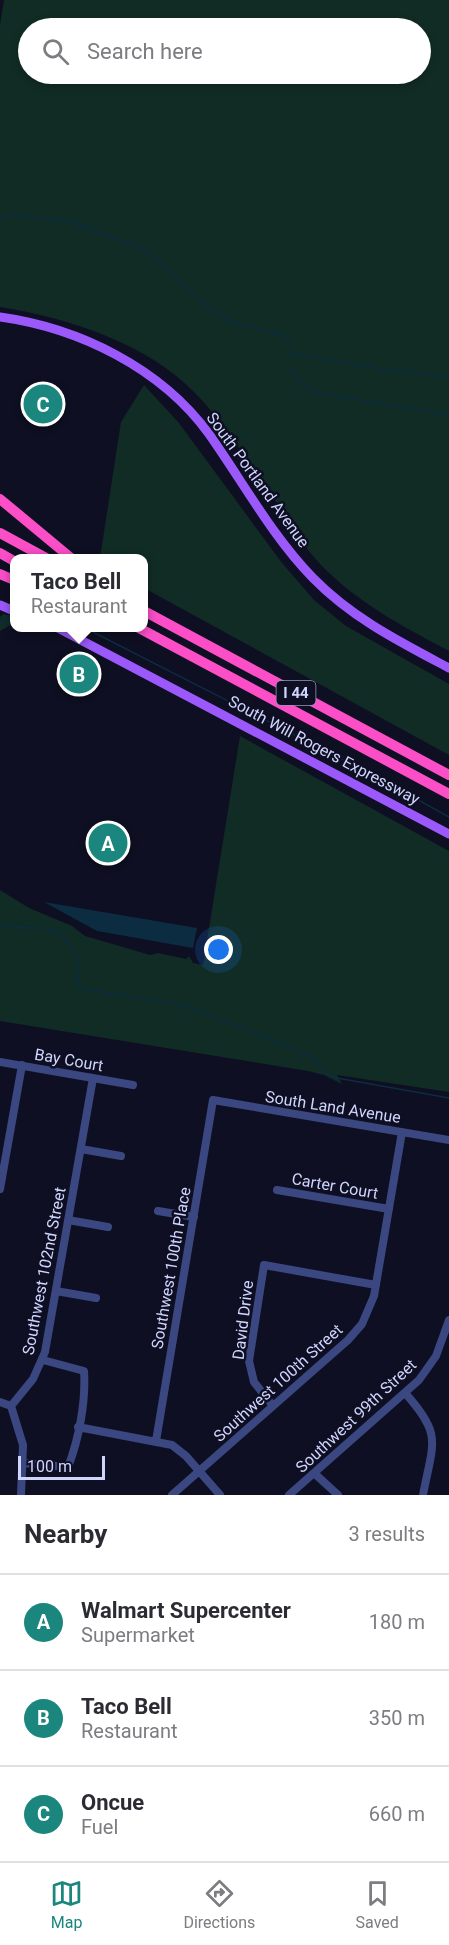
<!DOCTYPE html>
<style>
body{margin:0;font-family:Roboto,sans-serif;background:#f2f2f3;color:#2b2b33}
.scale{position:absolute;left:18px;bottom:15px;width:87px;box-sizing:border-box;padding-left:6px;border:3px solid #d0d5fe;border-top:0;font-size:16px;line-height:21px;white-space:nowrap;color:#d0d5fe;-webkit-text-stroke:4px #0e0f22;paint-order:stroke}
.you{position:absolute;left:219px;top:950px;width:21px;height:21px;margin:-15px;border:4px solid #fff;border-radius:50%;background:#1a73e8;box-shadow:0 0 0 9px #1a73e833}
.badge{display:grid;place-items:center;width:39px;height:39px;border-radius:50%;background:#1a867d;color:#fff;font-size:20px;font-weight:700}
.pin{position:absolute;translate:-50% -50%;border:3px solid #fff;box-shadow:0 2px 6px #0006}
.popup{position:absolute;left:10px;top:554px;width:138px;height:78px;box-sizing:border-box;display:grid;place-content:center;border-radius:12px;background:#fff;filter:drop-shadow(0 2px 4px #0005);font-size:20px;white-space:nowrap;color:#7c7c81}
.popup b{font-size:22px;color:#2b2b33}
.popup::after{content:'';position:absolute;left:50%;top:100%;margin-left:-12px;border:12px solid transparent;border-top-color:#fff}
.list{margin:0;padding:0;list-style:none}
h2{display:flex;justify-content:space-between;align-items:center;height:78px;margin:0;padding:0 24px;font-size:26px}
h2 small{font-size:20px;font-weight:400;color:#7c7c81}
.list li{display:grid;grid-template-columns:39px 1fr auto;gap:18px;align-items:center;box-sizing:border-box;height:96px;padding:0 24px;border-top:2px solid #e1e1e2}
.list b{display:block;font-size:22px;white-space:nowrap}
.list p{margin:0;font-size:20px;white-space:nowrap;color:#7c7c81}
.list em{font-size:20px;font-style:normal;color:#7c7c81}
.icon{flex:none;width:33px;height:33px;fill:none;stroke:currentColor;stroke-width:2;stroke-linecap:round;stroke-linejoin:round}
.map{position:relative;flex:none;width:449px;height:1495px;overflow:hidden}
.search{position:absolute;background:#fff;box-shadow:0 3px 9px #0003;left:18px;right:18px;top:18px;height:66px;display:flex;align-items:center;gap:15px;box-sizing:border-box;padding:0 21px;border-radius:33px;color:#7c7c81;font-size:22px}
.sheet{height:366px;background:#fff}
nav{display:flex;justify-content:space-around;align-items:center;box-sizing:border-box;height:84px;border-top:2px solid #e1e1e2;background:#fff;font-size:16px;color:#7c7c81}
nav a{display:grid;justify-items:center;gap:3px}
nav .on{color:#1a867d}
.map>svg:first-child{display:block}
</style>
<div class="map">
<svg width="449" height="1495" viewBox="0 0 449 1495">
<rect width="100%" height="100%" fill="#0e0f22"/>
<path fill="#112c25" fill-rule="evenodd" d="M4 0H449V651C402 626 358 603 321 565 301 544 287 517 271 494 247 461 225 424 197 395 148 343 68 318 0 307V25ZM28 28H420V74H28Z
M144 385 179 423 282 563 314 600 346 626 449 684V755L144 588V558H100L121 422Z
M3 614 14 616V623L0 631V617Z
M240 736 449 851V1092L337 1075 342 1084 324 1075 308 1071 0 1021V890L29 908 72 926 85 936 150 955 158 953 186 959 189 956 193 963 203 965Z"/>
<path fill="#0c2c42" d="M44 902 197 928 193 948 97 931Z"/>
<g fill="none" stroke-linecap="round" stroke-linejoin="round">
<path stroke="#0c2c42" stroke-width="1.5" d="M0 219 18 214 74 223 145 250 213 311 231 322 284 336 293 343
M291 353 369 367 449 377
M291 368 298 381 317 393 449 415
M0 624 10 617
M85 628 381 779 449 817
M0 924C35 936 56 912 75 955 78 964 81 974 76 982L83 989 177 1004 197 1010 311 1056 327 1074 337 1078 449 1098"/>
<path stroke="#3a4780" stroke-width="8" d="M0 1062 133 1085
M81 1149 121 1156
M0 1189 22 1065
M277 1190 389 1209
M158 1211 194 1217
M68 1220 108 1227
M56 1291 96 1298
M405 1393C443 1435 433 1442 423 1495
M0 1402 11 1406
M273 1406 254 1382 249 1361 264 1265 376 1285
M78 1427 172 1445 186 1456 220 1495
M156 1441 213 1100 449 1140
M24 1463 68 1467C79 1439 86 1401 84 1371L43 1360
M314 1473 338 1495
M21 1495 23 1445 11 1406 33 1379 45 1352 93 1078
M172 1495 348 1340 362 1324 374 1296 402 1132
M289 1495 419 1380 436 1356 449 1320"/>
<path stroke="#9b59fb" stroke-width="9" d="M0 317C79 328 161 368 209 434 243 482 272 536 313 578 352 618 400 642 449 668
M0 605 14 611
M58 628 449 834"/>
<path stroke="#fb4ec7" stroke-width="10" d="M0 499 71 558
M0 533 46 558
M0 553 14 561
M0 574 14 580
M144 611 449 775
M139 628 449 794"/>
</g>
<g text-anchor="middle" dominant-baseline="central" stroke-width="5" stroke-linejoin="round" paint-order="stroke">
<rect fill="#0e0f22" stroke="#969abc" stroke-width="1.5" x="276.5" y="681" width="39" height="24" rx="4.5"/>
<g font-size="15" font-weight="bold" fill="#d0d5fe">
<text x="296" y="693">I 44</text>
</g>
<g font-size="16" fill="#d0d5fe" stroke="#0e0f22">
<text transform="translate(258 480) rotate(54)">South Portland Avenue</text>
<text transform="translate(324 750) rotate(28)">South Will Rogers Expressway</text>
<text transform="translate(69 1060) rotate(10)">Bay Court</text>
<text transform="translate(333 1107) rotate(9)">South Land Avenue</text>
<text transform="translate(335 1186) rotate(10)">Carter Court</text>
<text transform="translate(171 1268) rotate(-80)">Southwest 100th Place</text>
<text transform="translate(44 1271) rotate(-79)">Southwest 102nd Street</text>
<text transform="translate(243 1320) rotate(-83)">David Drive</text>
<text transform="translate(278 1383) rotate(-42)">Southwest 100th Street</text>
<text transform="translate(356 1416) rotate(-43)">Southwest 99th Street</text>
</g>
</g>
</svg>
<div class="scale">100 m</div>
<div class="you"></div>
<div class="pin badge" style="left:108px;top:843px">A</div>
<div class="pin badge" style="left:79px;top:674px">B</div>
<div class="popup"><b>Taco Bell</b>Restaurant</div>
<div class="pin badge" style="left:43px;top:404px">C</div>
<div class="search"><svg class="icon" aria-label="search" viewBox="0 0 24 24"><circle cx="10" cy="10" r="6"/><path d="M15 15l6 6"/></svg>Search here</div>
</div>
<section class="sheet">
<h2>Nearby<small>3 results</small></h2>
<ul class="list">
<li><span class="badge">A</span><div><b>Walmart Supercenter</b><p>Supermarket</p></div><em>180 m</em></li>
<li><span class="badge">B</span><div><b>Taco Bell</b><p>Restaurant</p></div><em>350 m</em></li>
<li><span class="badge">C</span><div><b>Oncue</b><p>Fuel</p></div><em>660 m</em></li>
</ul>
</section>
<nav>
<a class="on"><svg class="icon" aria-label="map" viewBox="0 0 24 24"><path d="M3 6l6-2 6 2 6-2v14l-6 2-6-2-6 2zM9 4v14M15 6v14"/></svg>Map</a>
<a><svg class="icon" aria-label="directions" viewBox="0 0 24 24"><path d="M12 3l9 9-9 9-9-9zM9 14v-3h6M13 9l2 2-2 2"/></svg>Directions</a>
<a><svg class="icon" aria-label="saved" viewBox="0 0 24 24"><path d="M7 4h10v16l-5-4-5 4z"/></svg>Saved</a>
</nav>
